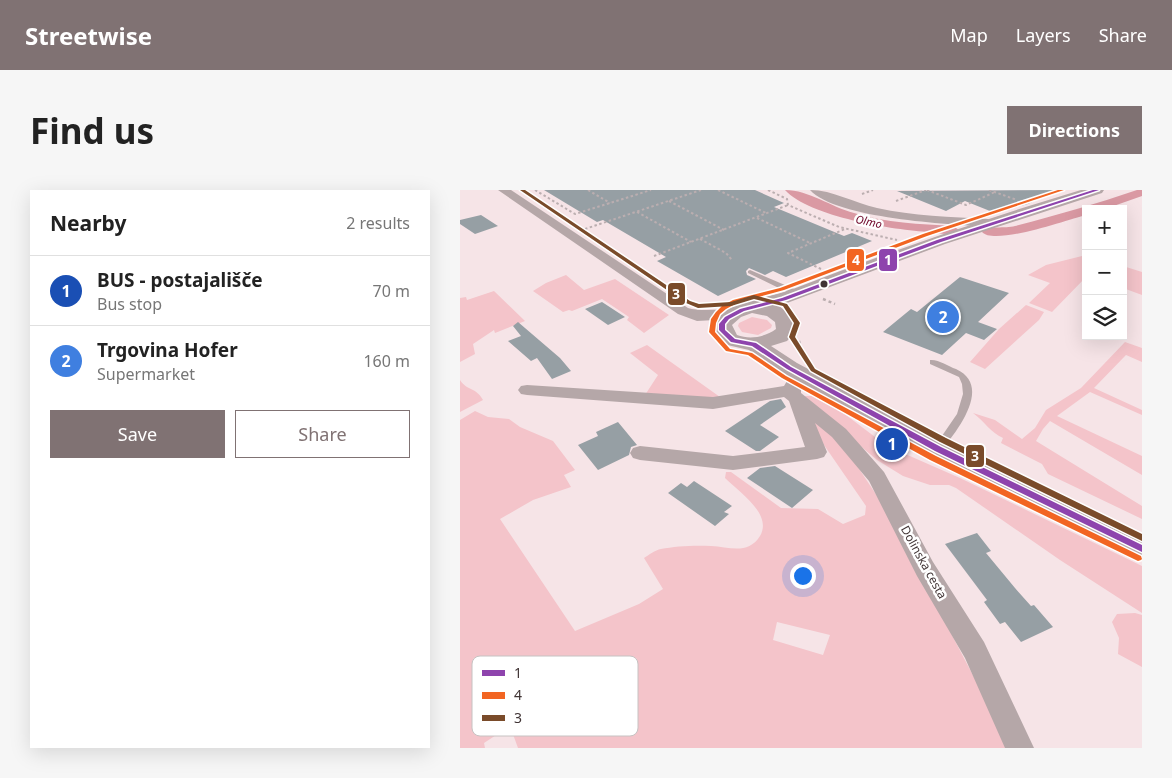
<!DOCTYPE html>
<meta charset="utf-8">
<style>
body{margin:0;font-family:"Noto Sans",sans-serif;background:#f6f6f6;color:#222}
.controls{position:absolute;right:15px;top:15px;display:grid;overflow:hidden;border-radius:0px;box-shadow:0 5px 20px #0002}
.controls button{width:45px;height:45px;display:grid;place-items:center;padding:0;border:0;border-bottom:1px solid #e0e0e0;background:#fff;color:#222;font:25px sans-serif}
.you{position:absolute;left:342px;top:385px;width:18px;height:18px;margin:-12px;border:4px solid #fff;border-radius:50%;background:#1a73e8;box-shadow:0 0 0 8px #1a73e833}
.badge{display:grid;place-items:center;width:32px;height:32px;border-radius:50%;background:#807273;color:#fff;font-size:16px;font-weight:700}
.pin{position:absolute;translate:-50% -50%;border:2px solid #fff;box-shadow:0 1px 5px #0006}
.list{margin:0;padding:0;list-style:none}
h2{display:flex;justify-content:space-between;align-items:center;height:65px;margin:0;padding:0 20px;font-size:21px}
h2 small{font-size:16px;font-weight:400;color:#767676}
.list li{display:grid;grid-template-columns:32px 1fr auto;gap:15px;align-items:center;box-sizing:border-box;height:70px;padding:0 20px;border-top:1px solid #e0e0e0}
.list b{display:block;font-size:19px;white-space:nowrap}
.list p{margin:0;font-size:16px;white-space:nowrap;color:#767676}
.list em{font-size:16px;font-style:normal;color:#767676}
.actions{display:flex;gap:10px;padding:15px 20px}
.actions a{flex:1;padding:11px 0;border:1px solid #807273;border-radius:0px;text-align:center;font-size:18px;color:#807273}
.actions .main{background:#807273;color:#fff}
.icon{flex:none;width:28px;height:28px;fill:none;stroke:currentColor;stroke-width:2;stroke-linecap:round;stroke-linejoin:round}
.map{position:relative;flex:none;width:682px;height:558px;overflow:hidden;border-radius:0px}
header{display:flex;align-items:center;gap:30px;box-sizing:border-box;height:70px;padding:0 25px;background:#807273;color:#fff}
header strong{font-size:24px}
nav{display:flex;gap:28px;margin-inline-start:auto;font-size:18px}
.intro{display:flex;align-items:center;justify-content:space-between;box-sizing:border-box;height:120px;padding:0 30px}
h1{margin:0;font-size:35px}
.button{padding:12px 22px;border-radius:0px;background:#807273;color:#fff;font-size:18px;font-weight:700}
main{display:flex;gap:30px;padding:0 30px}
aside{flex:1;background:#fff;border-radius:0px;box-shadow:0 5px 20px #0002}
.map>svg:first-child{display:block}
</style>
<header>
<strong>Streetwise</strong>
<nav><a>Map</a><a>Layers</a><a>Share</a></nav>
</header>
<div class="intro"><h1>Find us</h1><a class="button">Directions</a></div>
<main>
<aside>
<h2>Nearby<small>2 results</small></h2>
<ul class="list">
<li><span class="badge" style="background:#1a4fb4">1</span><div><b>BUS - postajališče</b><p>Bus stop</p></div><em>70 m</em></li>
<li><span class="badge" style="background:#3f7fe0">2</span><div><b>Trgovina Hofer</b><p>Supermarket</p></div><em>160 m</em></li>
</ul>
<div class="actions"><a class="main">Save</a><a>Share</a></div>
</aside>
<div class="map">
<svg width="682" height="558" viewBox="0 0 682 558">
<rect width="100%" height="100%" fill="#f6e4e7"/>
<path fill="#f4c4ca" fill-rule="evenodd" d="M626 65V87L592 122 569 113 590 93 568 85 586 75Z
M663 76 682 82V105L663 98Z
M106 85 124 100 155 89 209 125 184 143 167 130 169 127 142 109 112 121 109 120 103 122 73 101 86 93Z
M34 101 65 131 35 143 34 140 13 154 15 164 0 172V108L6 107 7 110Z
M566 115 584 122 579 130 525 179 510 172 539 139Z
M292 127 307 130 312 135 311 138 298 145 282 142 278 136 279 133Z
M665 152 682 158V172L666 165 634 198 682 220V225L630 202 597 226 682 266V285L590 231 583 239 576 251 682 316V329L588 284 582 274 541 253 543 248C531 243 524 231 513 223L535 230 562 249 575 238 586 220 621 198Z
M187 155 260 207 232 208 185 205 198 185 170 163Z
M0 190C7 201 16 197 23 210L0 222Z
M345 206H352L382 222 427 256 500 288 682 376V423L600 370 496 298 489 295H470L443 286 417 270 345 209Z
M15 221 28 227 49 229 60 237 93 251 115 280 104 285 111 297 73 310 40 329 115 441 179 414 203 399 184 368C189 365 195 360 201 359 215 356 236 355 251 356 270 357 288 365 300 346 313 324 279 302 265 288L266 282H271L321 318 358 319 383 334 405 325 406 316 364 255 353 234 359 231 380 250 427 321 551 558H58L50 536 24 553 25 558H0V230ZM317 432 370 445 363 465 313 450Z
M675 423 682 425V477L658 464 659 448 652 432 657 424Z"/>
<g fill="none" stroke-linecap="round" stroke-linejoin="round">
<path fill="#da99a3" fill-rule="evenodd" d="M325 0C349 0 371 17 394 23 426 33 460 34 493 36L499 40C493 47 478 43 470 42 434 40 350 27 325 0Z
M677 0H682V6L645 19H626V25C607 30 534 56 522 42 528 35 545 39 555 36 597 25 636 14 677 0Z"/>
</g>
<path fill="#969fa4" d="M84 0H295L324 13 314 17 384 46 392 43 412 51 326 87 313 81 305 85 289 78 286 81 287 85 296 89 258 106 197 71 206 67 143 30 137 32Z
M597 0 568 14 553 18 549 17 535 23 505 11 486 21 437 1Z
M21 25 38 36 15 44 0 34V30Z
M500 87 549 103 518 132 537 139 524 150 506 143 482 165 423 142 451 119 457 122Z
M142 112 165 127 148 135 125 119Z
M58 132 100 168 111 181 92 189 77 168 71 171 48 151 61 146 53 136Z
M321 209 326 217 300 235 319 247 300 261H296L265 241 310 211Z
M158 232 177 255 171 257 169 265 138 280 118 255 138 246 136 242Z
M315 276 353 300 332 318 287 288 300 278Z
M234 291 272 316 264 322 269 324 255 336 208 303 221 293 227 297Z
M517 343 531 361 526 363 555 398 571 416 574 415 593 437 561 452 545 432 540 434 524 412 527 410 485 354Z"/>
<g fill="none" stroke-linecap="round" stroke-linejoin="round">
<path stroke="#bbaeb0" stroke-width="2" stroke-dasharray="2.5 2.5" stroke-linecap="butt" d="M75 0 115 24 191 0
M128 0 150 13
M258 0 306 23
M308 0 327 9 328 15 379 37 437 50
M467 0 506 15 535 2
M529 0 557 10
M402 4 413 0
M209 11 264 40
M436 11 466 0
M177 22 231 52
M297 28 350 53
M125 39 241 0
M240 49 266 63 272 70
M194 66 328 15
M361 79 328 63 385 39"/>
<path stroke="#bbaeb0" stroke-width="2.5" stroke-dasharray="3 3" stroke-linecap="butt" d="M363 109 375 114
M339 151 344 166"/>
<path fill="#b5a7a8" fill-rule="evenodd" d="M290 80 339 101 340 103 333 105 288 83V81Z
M470 170C478 169 488 176 496 179 533 196 497 241 481 261L478 262 473 259 497 224 503 204 502 194 499 187 470 174Z"/>
<path fill="#b5a7a8" fill-rule="evenodd" d="M38 0H51L228 118C242 123 275 116 281 124L273 129 237 131 218 124Z
M350 0C373 0 394 13 417 18 453 26 491 27 528 29L534 33 528 37C489 34 377 29 350 0Z
M346 183 352 184 355 188 341 198V203L386 239 424 282 473 372 524 452 574 558H545L505 468 457 386 409 291 372 247 355 233 367 262 364 267 357 269 273 280 180 270 173 268 170 263 173 258 180 256 273 266 345 257 329 211 324 207 253 219 67 205 61 204 58 200 61 196 67 195 253 207 324 196 327 191Z"/>
<path fill="#b5a7a8" fill-rule="evenodd" d="M621 0H644L642 3 485 54 319 116 332 126 336 141 327 151 311 156 337 173 487 253 682 346V371L469 265 321 183 289 160 263 154 254 143 252 134C256 128 261 122 268 118 288 108 313 107 333 99 428 62 524 29 621 0ZM292 123 307 126 315 132 316 139C305 147 290 150 277 145L272 135 281 127Z"/>
<defs>
<path id="bus-1" d="M633 0H639L481 52 326 110 284 121 269 129 265 134V140L275 149 296 153 331 177 481 257 682 355V362L475 261 327 179 292 156 271 152 259 140V134L265 127 280 119 322 108 477 50Z"/>
<path id="bus-2" d="M598 0H604L467 46 324 100 277 113 266 119 260 124 256 133 255 142 270 159 292 163 326 186 476 266 681 366 682 369 681 370 678 371 470 270 322 188 288 165 266 161 249 142 251 129 256 122 262 116 273 110 320 98 463 44Z"/>
<path id="bus-3" d="M60 0H65L230 111 239 114 271 112 294 105 327 114 340 133 335 147 355 179 486 248 682 344V351L480 252 351 181 329 147 334 133 323 116 294 109 271 116 238 118 226 113Z"/>
</defs>
<use href="#bus-1" stroke="#fff" stroke-width="3"/>
<use href="#bus-2" stroke="#fff" stroke-width="3"/>
<use href="#bus-3" stroke="#fff" stroke-width="3"/>
<use href="#bus-1" fill="#8e44ad" fill-rule="evenodd"/>
<use href="#bus-2" fill="#f26522" fill-rule="evenodd"/>
<use href="#bus-3" fill="#7a4b2a" fill-rule="evenodd"/>
</g>
<circle fill="#403435" stroke="#fff" stroke-width="2" cx="364" cy="94" r="4.5"/>
<g text-anchor="middle" dominant-baseline="central" stroke-width="5" stroke-linejoin="round" paint-order="stroke">
<g font-size="11" font-style="italic" fill="#6b0025" stroke="#fff">
<text transform="translate(409 31) rotate(12)">Olmo</text>
</g>
<g font-size="12" fill="#403435" stroke="#fff">
<text transform="translate(464 372) rotate(61)">Dolinska cesta</text>
</g>
</g>
<rect x="12" y="466" width="166" height="80" rx="8" fill="#fff" stroke="#c6c2c2" stroke-width="1"/>
<rect x="22" y="480" width="23" height="6" fill="#8e44ad"/>
<rect x="22" y="502" width="23" height="7" fill="#f26522"/>
<rect x="22" y="525" width="23" height="6" fill="#7a4b2a"/>
<g font-size="14" fill="#403435">
<text x="54" y="488">1</text>
<text x="54" y="510">4</text>
<text x="54" y="533">3</text>
</g>
<g stroke="#fff" stroke-width="2">
<rect x="418" y="58" width="20" height="24" rx="5" fill="#8e44ad"/>
<rect x="386" y="58" width="19" height="24" rx="5" fill="#f26522"/>
<rect x="207" y="92" width="19" height="24" rx="5" fill="#7a4b2a"/>
<rect x="505" y="254" width="20" height="24" rx="5" fill="#7a4b2a"/>
</g>
<g font-size="14" text-anchor="middle" font-weight="bold" fill="#fff">
<text x="428" y="75">1</text>
<text x="396" y="75">4</text>
<text x="216" y="109">3</text>
<text x="515" y="271">3</text>
</g>
</svg>
<div class="controls">
<button>+</button>
<button>−</button>
<button><svg class="icon" aria-label="layers" viewBox="0 0 24 24"><path d="M12 4l9 5-9 5-9-5zM3 14l9 5 9-5"/></svg></button>
</div>
<div class="you"></div>
<div class="pin badge" style="left:432px;top:254px;background:#1a4fb4">1</div>
<div class="pin badge" style="left:483px;top:127px;background:#3f7fe0">2</div>
</div>
</main>
